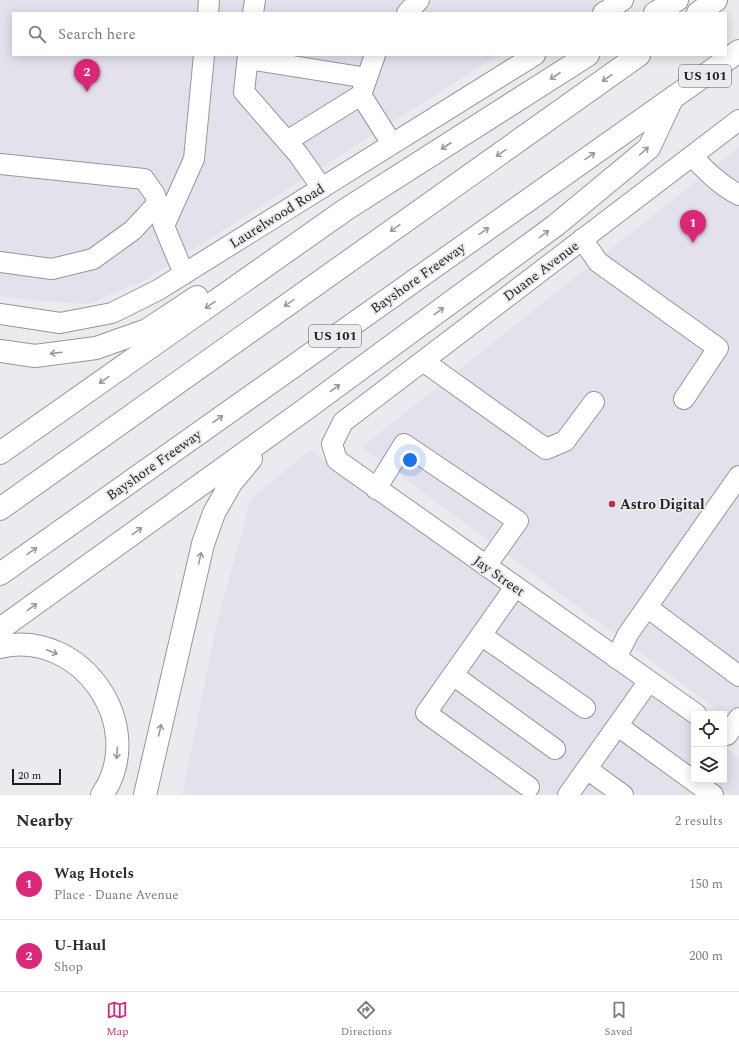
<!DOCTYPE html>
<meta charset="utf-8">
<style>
body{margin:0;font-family:Spectral,serif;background:#f2f2f3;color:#2b2b33}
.controls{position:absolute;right:12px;bottom:12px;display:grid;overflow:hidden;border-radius:0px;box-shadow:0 2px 10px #0003}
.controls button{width:36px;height:36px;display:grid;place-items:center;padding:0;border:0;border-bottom:1px solid #e1e1e2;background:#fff;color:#2b2b33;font:20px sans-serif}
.scale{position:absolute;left:12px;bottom:10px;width:49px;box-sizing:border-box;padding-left:4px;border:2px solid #1e1e1f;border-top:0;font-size:11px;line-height:14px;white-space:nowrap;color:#1e1e1f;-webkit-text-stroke:3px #ebeaee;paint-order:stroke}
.you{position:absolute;left:410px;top:460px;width:14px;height:14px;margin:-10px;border:3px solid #fff;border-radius:50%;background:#1a73e8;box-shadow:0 0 0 6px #1a73e833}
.badge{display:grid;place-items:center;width:26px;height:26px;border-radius:50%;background:#db2777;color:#fff;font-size:13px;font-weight:700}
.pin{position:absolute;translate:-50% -33px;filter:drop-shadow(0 1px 2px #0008)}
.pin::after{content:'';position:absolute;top:21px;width:14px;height:12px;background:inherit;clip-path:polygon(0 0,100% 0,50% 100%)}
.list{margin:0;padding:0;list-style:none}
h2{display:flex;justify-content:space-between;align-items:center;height:52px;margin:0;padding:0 16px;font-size:17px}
h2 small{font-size:13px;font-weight:400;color:#7c7c81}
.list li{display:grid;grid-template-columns:26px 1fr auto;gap:12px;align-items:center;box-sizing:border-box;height:72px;padding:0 16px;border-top:1px solid #e1e1e2}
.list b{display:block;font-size:15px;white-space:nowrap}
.list p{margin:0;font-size:13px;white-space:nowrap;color:#7c7c81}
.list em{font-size:13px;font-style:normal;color:#7c7c81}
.icon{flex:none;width:22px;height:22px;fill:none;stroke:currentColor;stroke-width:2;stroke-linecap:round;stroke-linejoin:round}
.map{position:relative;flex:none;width:739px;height:795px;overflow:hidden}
.search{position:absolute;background:#fff;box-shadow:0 2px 10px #0003;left:12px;right:12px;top:12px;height:44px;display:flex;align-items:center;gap:10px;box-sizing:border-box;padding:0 14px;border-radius:0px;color:#7c7c81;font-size:15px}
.sheet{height:196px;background:#fff}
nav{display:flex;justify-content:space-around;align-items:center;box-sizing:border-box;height:56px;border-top:1px solid #e1e1e2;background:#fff;font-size:11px;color:#7c7c81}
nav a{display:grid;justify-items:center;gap:2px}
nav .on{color:#db2777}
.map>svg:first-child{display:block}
</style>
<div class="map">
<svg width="739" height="795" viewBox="0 0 739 795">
<rect width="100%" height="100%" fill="#ebeaee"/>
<path fill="#e4e1ed" d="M0 0H623L603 13H13V55H498L145 280 88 304 29 300 0 296Z
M739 147V726L362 447Z
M310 450 694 726V780H724V747L739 758V795H182L217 623 251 499Z"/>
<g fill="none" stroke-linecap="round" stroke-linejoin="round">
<defs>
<path id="minor" d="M208 13 209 0
M253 13 255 0
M407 13 419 0
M603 13 623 0
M248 55 244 92 298 154 322 188
M375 55 361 95 392 144
M248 59 367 78
M287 141 361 95
M692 156C706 171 720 185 739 195
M0 164 144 179 155 195 164 226 184 274
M164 226 194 159 204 55
M582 239 598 262 718 348 684 399
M0 262 52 269 93 259 133 230 157 204
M0 314 60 323 112 313 158 290 535 55
M423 361 546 449 565 441 594 402
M376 489 404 444 518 521 486 566
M515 587 426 713 529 787
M647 607 739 676
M481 635 585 708
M616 658 628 634 739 476
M453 675 555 749
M696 714 337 460 332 444 343 422 739 120
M618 726 713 795
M727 735 739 718
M587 769 623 795
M568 795 649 681"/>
<path id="highway" d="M655 13 677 0
M698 13 716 0
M0 351 35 356 96 348 147 330 197 297
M0 453 345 210 588 55
M0 509 639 55
M0 574 739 51
M0 629 303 411 556 225 649 148 671 101
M0 647C81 628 149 726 102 795
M145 795 203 544 214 513 231 483 251 459"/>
</defs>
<use href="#minor" stroke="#97969a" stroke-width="22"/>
<use href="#highway" stroke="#97969a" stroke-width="24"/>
<use href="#minor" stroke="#fff" stroke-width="20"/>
<use href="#highway" stroke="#fff" stroke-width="22"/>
</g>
<defs><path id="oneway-shaft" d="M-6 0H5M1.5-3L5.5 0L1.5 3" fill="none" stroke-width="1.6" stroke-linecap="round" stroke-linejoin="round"/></defs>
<g stroke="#9a9a9a">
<use href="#oneway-shaft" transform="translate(555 76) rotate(147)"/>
<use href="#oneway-shaft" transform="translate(607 78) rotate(145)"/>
<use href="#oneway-shaft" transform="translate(446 146) rotate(147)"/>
<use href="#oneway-shaft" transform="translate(644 151) rotate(-42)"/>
<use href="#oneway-shaft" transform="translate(501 153) rotate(145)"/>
<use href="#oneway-shaft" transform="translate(590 156) rotate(-35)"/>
<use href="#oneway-shaft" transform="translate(395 228) rotate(145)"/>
<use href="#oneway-shaft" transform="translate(484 231) rotate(-35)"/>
<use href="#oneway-shaft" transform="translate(544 234) rotate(-36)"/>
<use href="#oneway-shaft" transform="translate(289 303) rotate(145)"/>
<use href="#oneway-shaft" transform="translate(210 305) rotate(145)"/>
<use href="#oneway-shaft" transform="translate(439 311) rotate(-36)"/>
<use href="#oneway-shaft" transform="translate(56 353) rotate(173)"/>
<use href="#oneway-shaft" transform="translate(104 380) rotate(145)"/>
<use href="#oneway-shaft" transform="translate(335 388) rotate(-36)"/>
<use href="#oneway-shaft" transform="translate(218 419) rotate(-35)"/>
<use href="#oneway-shaft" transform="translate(137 531) rotate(-36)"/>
<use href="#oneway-shaft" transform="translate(32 551) rotate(-35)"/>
<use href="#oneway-shaft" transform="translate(200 558) rotate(-77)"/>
<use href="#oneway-shaft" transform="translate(32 607) rotate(-36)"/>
<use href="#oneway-shaft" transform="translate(52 652) rotate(21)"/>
<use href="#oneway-shaft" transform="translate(160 730) rotate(-77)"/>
<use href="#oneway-shaft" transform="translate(117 753) rotate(94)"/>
</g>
<circle fill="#be2e4f" stroke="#ebeaee" stroke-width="1.5" cx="612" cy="504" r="4"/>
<g text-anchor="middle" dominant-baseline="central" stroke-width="4" stroke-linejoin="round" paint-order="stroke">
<g fill="#ebeaee" stroke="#5c5b5d" stroke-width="1">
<rect x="679" y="65" width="52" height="22" rx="3"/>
<rect x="309" y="325" width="52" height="22" rx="3"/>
</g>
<g font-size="13" font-weight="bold" fill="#1e1e1f">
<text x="705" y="76">US 101</text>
<text x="335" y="336">US 101</text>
</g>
<g font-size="14" fill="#1e1e1f" stroke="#ebeaee">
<text transform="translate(277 216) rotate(-32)">Laurelwood Road</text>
<text transform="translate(541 271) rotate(-37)">Duane Avenue</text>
<text transform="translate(418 278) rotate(-35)">Bayshore Freeway</text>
<text transform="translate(154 465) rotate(-35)">Bayshore Freeway</text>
<text transform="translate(499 576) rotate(35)">Jay Street</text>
</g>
<g font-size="14" font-weight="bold" fill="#1e1e1f" stroke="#ebeaee" text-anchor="start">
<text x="620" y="504">Astro Digital</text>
</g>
</g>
</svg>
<div class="controls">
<button><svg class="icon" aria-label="locate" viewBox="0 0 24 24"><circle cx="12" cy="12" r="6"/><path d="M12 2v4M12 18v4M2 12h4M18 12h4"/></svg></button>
<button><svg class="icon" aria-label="layers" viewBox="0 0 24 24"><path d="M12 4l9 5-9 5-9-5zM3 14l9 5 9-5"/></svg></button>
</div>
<div class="scale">20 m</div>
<div class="you"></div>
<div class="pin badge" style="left:693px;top:243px">1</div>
<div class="pin badge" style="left:87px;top:92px">2</div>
<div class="search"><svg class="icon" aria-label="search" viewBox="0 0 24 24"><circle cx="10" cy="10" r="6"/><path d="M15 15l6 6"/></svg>Search here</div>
</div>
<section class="sheet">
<h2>Nearby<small>2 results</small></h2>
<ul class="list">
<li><span class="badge">1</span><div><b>Wag Hotels</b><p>Place · Duane Avenue</p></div><em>150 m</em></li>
<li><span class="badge">2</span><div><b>U-Haul</b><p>Shop</p></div><em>200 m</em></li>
</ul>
</section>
<nav>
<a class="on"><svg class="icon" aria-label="map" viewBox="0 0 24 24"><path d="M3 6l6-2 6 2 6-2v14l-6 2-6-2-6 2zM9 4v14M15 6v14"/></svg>Map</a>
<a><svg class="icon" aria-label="directions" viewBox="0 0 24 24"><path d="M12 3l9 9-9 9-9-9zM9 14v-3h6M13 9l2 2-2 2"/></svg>Directions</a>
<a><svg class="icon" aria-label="saved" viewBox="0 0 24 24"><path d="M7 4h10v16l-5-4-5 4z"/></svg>Saved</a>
</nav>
